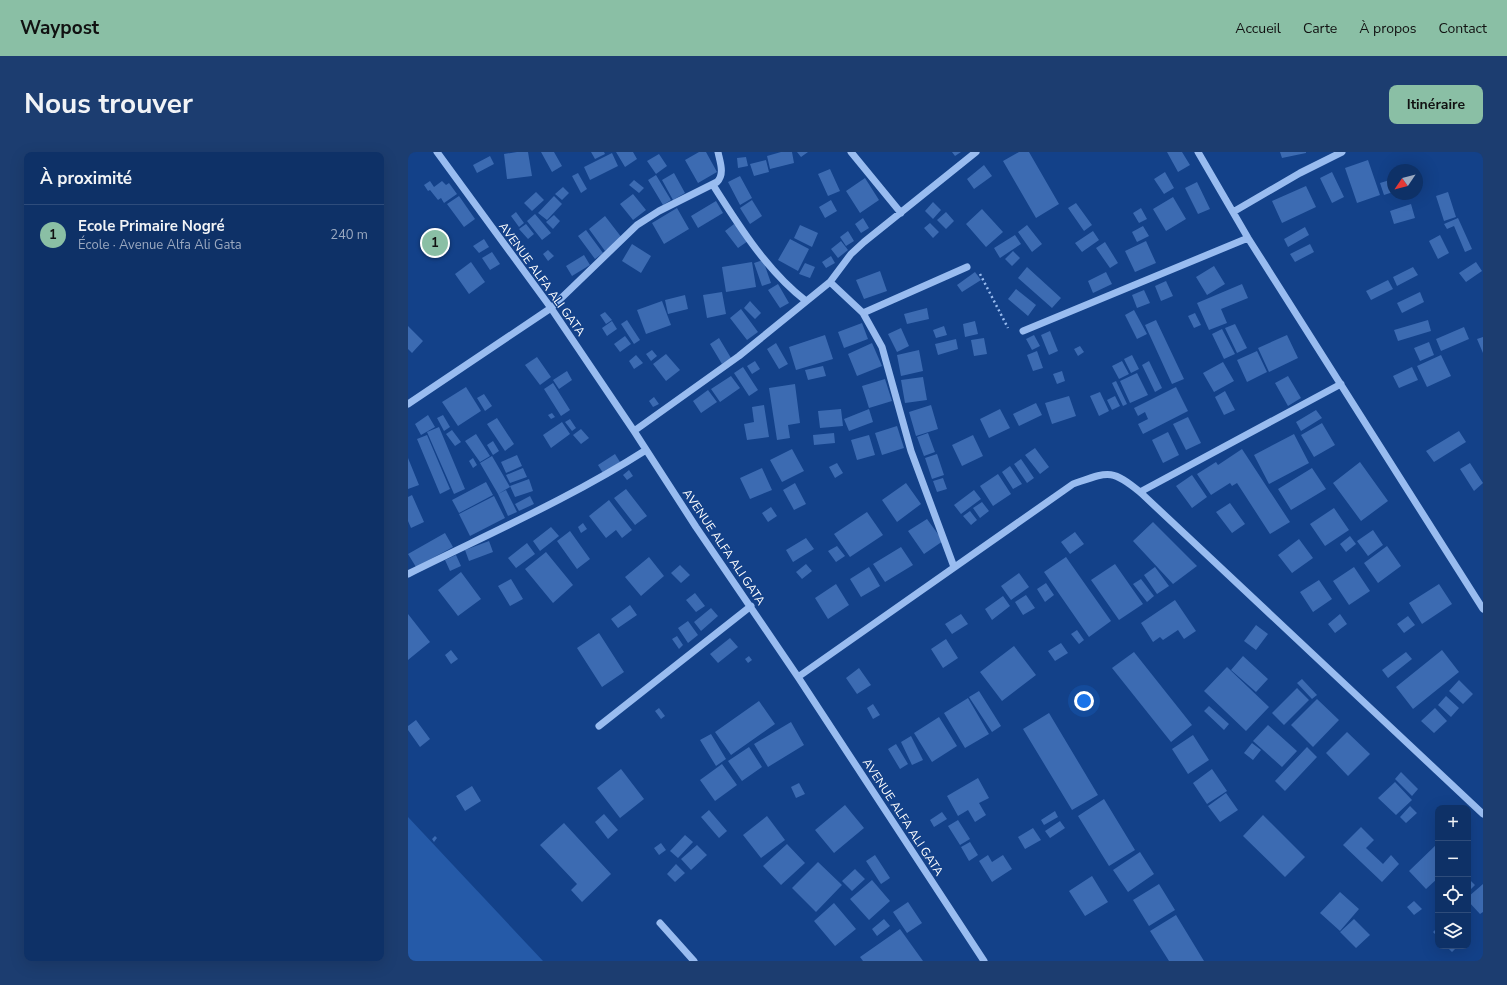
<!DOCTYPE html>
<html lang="fr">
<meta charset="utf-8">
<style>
body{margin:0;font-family:"Nunito Sans",sans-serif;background:#1c3d70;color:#f1f3f6}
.controls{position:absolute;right:12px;bottom:12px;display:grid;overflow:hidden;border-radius:8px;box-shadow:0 4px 16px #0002}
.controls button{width:36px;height:36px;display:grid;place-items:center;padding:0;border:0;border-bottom:1px solid #2e4c7b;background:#0e3167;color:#f1f3f6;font:20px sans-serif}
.compass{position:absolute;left:979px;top:12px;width:36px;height:36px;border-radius:50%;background:#0e3167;box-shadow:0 4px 16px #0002;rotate:235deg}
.you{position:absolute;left:676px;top:549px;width:14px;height:14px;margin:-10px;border:3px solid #fff;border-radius:50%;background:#1a73e8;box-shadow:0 0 0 6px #1a73e833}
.badge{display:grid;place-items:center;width:26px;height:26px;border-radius:50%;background:#8abfa5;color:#111;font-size:13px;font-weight:700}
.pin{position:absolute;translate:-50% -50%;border:2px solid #fff;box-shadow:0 1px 4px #0006}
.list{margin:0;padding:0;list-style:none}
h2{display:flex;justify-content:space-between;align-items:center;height:52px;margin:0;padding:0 16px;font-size:17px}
h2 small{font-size:13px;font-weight:400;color:#9ba9c0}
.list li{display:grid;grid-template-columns:26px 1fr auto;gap:12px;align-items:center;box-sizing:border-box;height:60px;padding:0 16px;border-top:1px solid #2e4c7b}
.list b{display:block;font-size:15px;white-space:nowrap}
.list p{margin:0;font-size:13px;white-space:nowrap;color:#9ba9c0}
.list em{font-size:13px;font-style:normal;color:#9ba9c0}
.icon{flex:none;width:22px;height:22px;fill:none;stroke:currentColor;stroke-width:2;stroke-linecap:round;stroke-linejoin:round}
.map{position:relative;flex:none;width:1075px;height:809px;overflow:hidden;border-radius:8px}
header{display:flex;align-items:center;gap:24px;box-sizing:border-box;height:56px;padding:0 20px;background:#8abfa5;color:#111}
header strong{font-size:19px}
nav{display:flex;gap:22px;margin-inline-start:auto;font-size:14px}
.intro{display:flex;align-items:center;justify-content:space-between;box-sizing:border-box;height:96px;padding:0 24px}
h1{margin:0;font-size:28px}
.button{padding:10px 18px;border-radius:8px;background:#8abfa5;color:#111;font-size:14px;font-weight:700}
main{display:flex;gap:24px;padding:0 24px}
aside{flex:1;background:#0e3167;border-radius:8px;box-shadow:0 4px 16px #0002}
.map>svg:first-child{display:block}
</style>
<header>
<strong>Waypost</strong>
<nav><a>Accueil</a><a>Carte</a><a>À propos</a><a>Contact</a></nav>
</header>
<div class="intro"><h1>Nous trouver</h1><a class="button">Itinéraire</a></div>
<main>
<aside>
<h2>À proximité<small></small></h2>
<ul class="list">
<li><span class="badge">1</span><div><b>Ecole Primaire Nogré</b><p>École · Avenue Alfa Ali Gata</p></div><em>240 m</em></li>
</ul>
</aside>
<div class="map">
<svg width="1075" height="809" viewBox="0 0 1075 809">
<rect width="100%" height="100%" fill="#134189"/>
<path fill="#255aa8" d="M0 665 135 809H0Z"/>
<path fill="#3c6bb2" d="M109 0H120L124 24 99 27 96 2Z
M133 0H146L154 14 144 20Z
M183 0H196L197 2 187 7Z
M208 0H225L229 7 217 15Z
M291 0H298L309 20 290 31 277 8Z
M373 0H384L386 11 362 17 359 4Z
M389 0H400L393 5Z
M544 0H553L547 4Z
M611 0H621L651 52 628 66 595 9Z
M759 0H774L782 13 770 20Z
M872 0H898V1L874 6Z
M204 1 210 14 182 28 176 15Z
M251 2 259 14 248 22 239 9Z
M82 4 86 12 69 21 65 13Z
M338 5 340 14 330 16 329 6Z
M358 8 361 20 346 24 342 12Z
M960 8 972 43 949 51 937 16Z
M576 13 584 24 566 37 559 27Z
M422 17 432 39 420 44 410 22Z
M757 20 766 36 756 42 746 27Z
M924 20 936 45 924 51 912 26Z
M170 21 179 37 173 41 164 24Z
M266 21 277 41 265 48 254 28Z
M248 23 263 48 255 53 240 28Z
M332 24 344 46 332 53 320 30Z
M457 26 471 48 452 61 438 39Z
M985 27V40L976 43 972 31Z
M226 28 236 36 231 41 221 33Z
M22 29 26 35 34 29 38 33 41 31 49 42 36 51 33 46 30 48 22 38 20 39 16 33Z
M789 30 802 57 790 62 777 36Z
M898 34 908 55 874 71 864 49Z
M155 35 161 41 154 48 147 42Z
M128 40 136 48 124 59 116 51Z
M1040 40 1048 65 1036 69 1028 44Z
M225 42 238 58 225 68 212 52Z
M51 44 67 67 56 75 39 52Z
M146 44 154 52 139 68 130 61Z
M765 45 778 67 758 79 745 57Z
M344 48 354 64 342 72 332 56Z
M423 48 429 59 417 66 411 55Z
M308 49 315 61 290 76 283 64Z
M525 50 533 58 525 67 517 59Z
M668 51 684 73 676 79 660 56Z
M1003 52 1007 66 986 72 982 59Z
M269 56 281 77 256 92 244 71Z
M733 56 739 67 731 71 725 61Z
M574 57 595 80 578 95 558 72Z
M108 60 116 71 111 75 103 64Z
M538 60 546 69 538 77 529 68Z
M127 62 143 81 134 88 119 69Z
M146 63 152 69 145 77 138 70Z
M197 64 214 86 197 99 181 77Z
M455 66 461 76 453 81 447 72Z
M1050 66 1064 97 1057 100 1046 74 1039 77 1036 72Z
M522 71 531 80 525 86 516 76Z
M118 72 126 82 120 87 111 77Z
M326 72 340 89 330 96 317 79Z
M392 73 410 81 404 95 386 86Z
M619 73 634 92 624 100 610 80Z
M735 74 741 84 729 90 724 80Z
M897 75 901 83 880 95 876 87Z
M178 78 195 101 187 107 170 84Z
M440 79 446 89 438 94 432 85Z
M685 79 691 88 674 100 667 91Z
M607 83 613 92 592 106 586 96Z
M1032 83 1041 101 1030 107 1021 89Z
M76 87 81 95 71 101 65 94Z
M382 87 401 97 390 119 370 108Z
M433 89 440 98 430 106 423 97Z
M738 89 748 111 727 120 717 99Z
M697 90 710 111 702 116 688 96Z
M224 92 243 104 233 121 214 109Z
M902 92 906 100 887 110 882 102Z
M140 98 146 104 140 109 135 102Z
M605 99 612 106 604 114 597 107Z
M84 100 92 112 82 118 74 106Z
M176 103 182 113 164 124 158 114Z
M423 104 427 111 418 116 414 110Z
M355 108 363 131 354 134 346 111Z
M63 110 77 130 61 142 47 122Z
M344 110 348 135 318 140 314 115Z
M1068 110 1074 119 1058 130 1051 121Z
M397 111 407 115 402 126 391 122Z
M806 114 817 132 799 143 788 125Z
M619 115 653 146 644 156 610 126Z
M1005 115 1010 123 989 134 985 125Z
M472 119 479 139 456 147 448 128Z
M567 120 573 128 554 140 549 133Z
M698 120 704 132 685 141 680 129Z
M980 128 985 137 963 148 958 139Z
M758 129 765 144 753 149 747 134Z
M370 132 381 151 372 156 360 138Z
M834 132 840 146 813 157 819 171 801 178 789 151Z
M608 137 628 153 620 164 600 147Z
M736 138 742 151 729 156 724 143Z
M314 140 318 162 299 166 295 143Z
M1012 140 1016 150 994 161 989 151Z
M277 143 280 157 260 162 257 148Z
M254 149 263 173 238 182 229 158Z
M342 149 353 161 347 167 336 156Z
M519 156 521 167 499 172 496 162Z
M333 157 350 180 339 188 322 166Z
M726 158 739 182 729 187 717 163Z
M197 160 204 168 198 172 192 163Z
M787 161 793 173 786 176 780 164Z
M219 168 232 188 226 192 213 172Z
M748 168 776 227 764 232 737 173Z
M1020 168 1023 179 990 189 986 178Z
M204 169 209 177 199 184 194 176Z
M567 169 570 182 557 185 555 172Z
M454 171 460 187 436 196 430 180Z
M827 172 839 196 829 201 817 176Z
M0 174 15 189 4 201 0 197Z
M536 174 539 183 528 186 525 178Z
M1056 175 1061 187 1033 199 1028 187Z
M493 176 501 194 489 200 480 182Z
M814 177 827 202 816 207 804 182Z
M642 179 650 199 641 203 633 183Z
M417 183 425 207 388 218 381 195Z
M626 183 632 194 624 198 618 187Z
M879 183 890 206 861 220 850 196Z
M217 184 223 192 212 200 206 192Z
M1075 185V201L1069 187Z
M311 186 323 206 314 212 302 192Z
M576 186 579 202 566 204 563 188Z
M548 187 550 197 530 203 527 192Z
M1021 190 1026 203 1012 209 1006 196Z
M368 191 380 212 371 217 359 197Z
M464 191 474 214 449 224 440 202Z
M672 194 676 200 670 204 666 197Z
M244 198 249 204 243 209 238 202Z
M511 198 515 219 493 224 489 203Z
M629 199 635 216 625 219 619 203Z
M849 199 859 220 839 230 829 208Z
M258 202 272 218 258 229 245 212Z
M228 203 235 211 226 217 221 209Z
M724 203 731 217 723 221 716 207Z
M1033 203 1043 224 1019 235 1009 214Z
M129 205 143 225 132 233 117 213Z
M347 209 352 217 344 222 339 214Z
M714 209 721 222 711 227 704 214Z
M741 209 754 236 747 240 734 213Z
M815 210 826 229 806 240 795 221Z
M415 214 418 224 400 228 397 218Z
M335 215 350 238 341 244 326 221Z
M1004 215 1010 228 991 236 985 224Z
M159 219 164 228 151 237 145 228Z
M654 219 657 229 649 232 645 222Z
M729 221 740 243 722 251 712 229Z
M323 224 332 236 312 250 303 237Z
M880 224 893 246 880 254 867 231Z
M515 225 519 248 497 251 493 228Z
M477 227 484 249 461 256 454 234Z
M708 229 719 252 715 254 704 231Z
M145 231 162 258 153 264 136 237Z
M387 232 392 271 380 273 382 286 369 288 361 236Z
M58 235 73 259 50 274 34 250Z
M768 235 780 259 735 282 730 272 740 267 737 260 730 264 726 256Z
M300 238 309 250 293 261 285 249Z
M817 239 827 258 816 263 807 245Z
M692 240 701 259 691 264 682 244Z
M76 242 84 254 77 259 69 246Z
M661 244 668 264 644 272 637 251Z
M707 244 712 254 704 258 699 248Z
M246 245 251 252 245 255 241 249Z
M628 251 634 263 611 274 605 262Z
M356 253 361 285 339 288 336 272 346 270 344 255Z
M523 253 530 277 508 284 501 260Z
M433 257 435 274 412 276 410 259Z
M461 257 465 270 441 279 436 267Z
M592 257 602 276 581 286 572 267Z
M908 258 914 266 893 279 888 270Z
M144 261 147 265 143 267 140 263Z
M20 263 27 275 13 283 7 272Z
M35 263 42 275 36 279 29 266Z
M780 265 793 291 778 298 765 272Z
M89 266 106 292 97 299 79 272Z
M162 267 168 276 164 279 157 270Z
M154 270 162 282 143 296 135 283Z
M914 271 927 293 906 305 893 283Z
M489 274 496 296 474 303 467 281Z
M31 275 57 337 46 342 19 280Z
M173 277 181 286 173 292 165 283Z
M44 278 53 290 47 294 38 282Z
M1051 279 1058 290 1026 310 1018 299Z
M760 280 771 303 755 311 744 288Z
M426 281 427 291 406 293 405 283Z
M520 281 527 300 516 304 509 285Z
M68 282 82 304 72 310 57 289Z
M886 282 901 311 861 332 846 303Z
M19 283 42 337 32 342 9 287Z
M461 283 467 303 449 308 443 288Z
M565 283 575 304 554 314 544 293Z
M85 289 91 299 85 303 79 293Z
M627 296 641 315 632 322 617 303Z
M384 297 396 319 374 330 362 308Z
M834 297 882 370 862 382 829 331 824 334 822 331 803 343 789 322 808 310 810 313Z
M207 302 212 310 195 321 190 313Z
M529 302 536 323 524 327 517 306Z
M109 303 114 314 98 321 93 310Z
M84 304 102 335 90 342 72 311Z
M0 306 11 333 0 337Z
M65 306 69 313 65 316 61 309Z
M613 307 626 326 619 331 606 312Z
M952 310 980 349 953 369 925 331Z
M429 311 435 321 427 326 421 315Z
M1062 311 1075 331 1066 339 1052 317Z
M602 314 614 332 605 337 594 320Z
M115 316 119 325 102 331 98 323Z
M354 316 364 338 342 347 332 326Z
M904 316 918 337 883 358 870 337Z
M221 318 225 324 219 328 215 323Z
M590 322 603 342 585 354 572 334Z
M784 323 799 345 784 356 768 334Z
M535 326 539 337 529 340 525 329Z
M121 327 125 339 107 345 102 334Z
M78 330 85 343 51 361 44 348Z
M387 331 398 352 386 358 375 338Z
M498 331 513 352 489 370 474 348Z
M218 337 239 364 227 373 206 346Z
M98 338 109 360 100 364 90 342Z
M566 338 573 347 553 362 546 353Z
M4 343 16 370 3 376 0 369V345Z
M86 344 97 366 62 384 51 362Z
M122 344 126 352 111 359 107 352Z
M201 348 224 378 214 386 208 378 198 386 181 364Z
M574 350 581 359 572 366 565 356Z
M822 351 837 372 824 381 808 360Z
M363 355 369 364 360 370 354 361Z
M926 356 941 378 917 394 902 372Z
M562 359 569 368 563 373 555 364Z
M459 360 475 383 442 405 426 382Z
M519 367 535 389 516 402 500 379Z
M745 370 789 414 765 432 725 389Z
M175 371 179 377 173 381 170 375Z
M143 375 151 384 132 399 125 389Z
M965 378 975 393 960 404 949 389Z
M162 379 182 407 169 417 149 389Z
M667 380 676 392 662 402 653 390Z
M37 381 45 395 8 415 0 402Z
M942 384 948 392 938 400 932 392Z
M398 386 406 397 385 410 378 398Z
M891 387 905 406 884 421 870 403Z
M81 389 85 400 61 409 57 398Z
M119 391 127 402 108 416 100 406Z
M429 394 437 404 428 410 420 399Z
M979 394 993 414 970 431 956 411Z
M493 395 505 413 477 430 465 412Z
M138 400 165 433 145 451 117 417Z
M48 403 53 414 42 419 37 408Z
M241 405 256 424 233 444 217 425Z
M658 405 703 469 681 485 636 420Z
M398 412 404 419 394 427 388 420Z
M707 412 735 452 711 468 683 428Z
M272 413 282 423 273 431 263 421Z
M461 415 472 434 453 445 442 427Z
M747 415 761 434 749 442 736 423Z
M946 415 962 439 941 453 925 429Z
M53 420 73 447 50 464 30 438Z
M611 421 621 435 603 448 593 434Z
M103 427 115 447 102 454 90 434Z
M733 427 746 444 739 450 725 432Z
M911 428 924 447 905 460 892 440Z
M638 431 646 443 637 450 629 437Z
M428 432 441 453 420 467 407 446Z
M1031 432 1044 452 1014 472 1001 451Z
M287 441 297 454 288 460 278 448Z
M618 443 627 456 615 463 607 450Z
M595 444 602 454 584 468 577 457Z
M767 448 788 479 776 487 770 478 755 488 752 485 745 490 733 471Z
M222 453 229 463 210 476 203 467Z
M303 456 310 464 293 479 286 470Z
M0 462 22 490 0 508Z
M553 462 560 472 544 482 537 472Z
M932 462 939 472 927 481 920 472Z
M1000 464 1007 473 996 481 989 472Z
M280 469 290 483 280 491 270 476Z
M848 473 860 482 848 498 836 489Z
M669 478 676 488 671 492 663 482Z
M191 481 216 520 194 535 169 496Z
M269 484 275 493 271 497 264 487Z
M322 486 330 495 310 511 302 502Z
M538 487 550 506 535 516 523 497Z
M653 491 660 501 647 509 640 499Z
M606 494 628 523 594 549 572 520Z
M43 498 50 507 43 512 37 503Z
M1034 498 1051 520 1005 557 988 535Z
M726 500 784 573 763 590 704 516Z
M998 500 1004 507 980 526 974 518Z
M341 504 344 508 340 511 337 507Z
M835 504 860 527 848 540 823 518Z
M819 515 861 555 838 579 796 539Z
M451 516 463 533 449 542 438 526Z
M894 527 909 543 904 547 889 531Z
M1051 528 1065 542 1055 552 1041 539Z
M889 536 901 548 876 573 864 561Z
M571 539 593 574 584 580 561 545Z
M1038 544 1051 556 1043 565 1030 553Z
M560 546 581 582 557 596 536 561Z
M909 547 931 568 905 595 883 573Z
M351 549 367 572 323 603 307 580Z
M465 552 472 563 465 567 459 556Z
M801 554 821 572 816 578 796 559Z
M251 556 257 564 253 567 247 559Z
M1027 556 1039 569 1026 581 1013 569Z
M641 561 690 643 664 658 615 577Z
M531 565 549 594 524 610 506 581Z
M8 568 22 587 12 595 0 578V574Z
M383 570 396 593 360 615 346 592Z
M860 573 889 599 874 615 845 589Z
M939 580 962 602 940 624 918 601Z
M303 582 318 607 308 614 292 588Z
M785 583 801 608 780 622 764 597Z
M503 584 515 608 504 613 493 590Z
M844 591 853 598 845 608 836 601Z
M488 592 500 612 492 617 480 597Z
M341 595 354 615 334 629 320 609Z
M899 595 909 605 877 639 867 629Z
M314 612 329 633 307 649 292 628Z
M213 617 236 647 212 666 189 636Z
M804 617 819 639 799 652 785 631Z
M993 620 1010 637 1004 644 987 627Z
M570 626 581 646 571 651 578 663 567 670 560 658 550 664 539 644Z
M987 630 1004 648 988 663 970 646Z
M391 631 397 642 388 646 383 635Z
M64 634 73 649 57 659 48 644Z
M818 641 830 658 812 670 800 654Z
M696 647 727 698 701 714 670 664Z
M437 653 456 676 426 701 407 678Z
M1002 654 1009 661 998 671 992 665Z
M301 658 319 679 311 686 293 665Z
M647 659 650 665 636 673 633 668Z
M534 660 539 667 526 675 522 668Z
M196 662 210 678 200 687 187 670Z
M855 663 897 705 877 725 835 684Z
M359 664 377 688 353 706 335 683Z
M550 668 562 687 552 693 540 674Z
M652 669 657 676 642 686 637 679Z
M156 671 203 722 174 750 163 738 169 732 132 693Z
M953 675 966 688 958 696 975 712 983 703 991 712 974 730 935 693Z
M625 676 633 688 617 697 610 685Z
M277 683 285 690 270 706 262 699Z
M27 684 29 686 26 690 24 687Z
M562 690 570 703 561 709 553 695Z
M253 691 258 698 251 703 246 696Z
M1030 691V726L1018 737 1001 719Z
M379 692 397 711 373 733 355 714Z
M289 693 299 703 283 718 273 707Z
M732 700 746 722 720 740 705 718Z
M467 703 482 726 473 732 458 709Z
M580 703 584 710 595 703 604 717 584 730 571 709Z
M410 710 434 733 408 760 384 736Z
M268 712 277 721 267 730 259 722Z
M447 717 457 727 444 739 434 729Z
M684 724 700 750 677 764 661 739Z
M1060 726 1067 733 1060 740Z
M464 728 482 749 461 768 442 747Z
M751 732 767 758 741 774 725 748Z
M1075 732V760L1072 762 1060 749V745Z
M932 740 951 757 932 779 912 761Z
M1006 749 1014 757 1006 763 999 755Z
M500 750 514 771 499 781 485 760Z
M426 751 448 777 427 794 406 769Z
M768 763 796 809H761L742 779Z
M476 767 482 774 469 784 464 777Z
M946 767 962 783 948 796 932 780Z
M1030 775V785L1025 780Z
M492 777 515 809H455L452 805Z
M1038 794H1050L1044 800Z"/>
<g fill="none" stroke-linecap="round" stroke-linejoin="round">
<path stroke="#99bcf0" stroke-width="2.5" stroke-dasharray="2 3" stroke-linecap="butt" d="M572 122 600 176"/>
<path stroke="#99bcf0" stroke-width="7" d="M29 0 143 156 226 279 288 375 390 525 576 809
M443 0 493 61
M790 0 840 86 1075 457
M305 33C331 74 359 119 398 149
M825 60 892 21 934 0
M422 130 455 161 474 195 503 299 546 415
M455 161 559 115
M615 179 840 86
M0 252 143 156 229 73 251 59 309 30C317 22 312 10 310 0
M226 279 331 204 422 130 443 102 456 90 568 0
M732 340 933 232
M0 422C80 382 163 346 238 298
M390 525 665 332C700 320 703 316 732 340L1075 662
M191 574 343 454
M252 771 286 809"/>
</g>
<g text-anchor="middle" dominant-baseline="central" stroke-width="3" stroke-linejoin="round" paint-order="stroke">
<g font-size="12" fill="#fff" stroke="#134189">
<text transform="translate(134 127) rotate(54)">AVENUE ALFA ALI GATA</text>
<text transform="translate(316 395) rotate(56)">AVENUE ALFA ALI GATA</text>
<text transform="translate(495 665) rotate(57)">AVENUE ALFA ALI GATA</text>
</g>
</g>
</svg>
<div class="controls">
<button>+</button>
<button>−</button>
<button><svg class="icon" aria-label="locate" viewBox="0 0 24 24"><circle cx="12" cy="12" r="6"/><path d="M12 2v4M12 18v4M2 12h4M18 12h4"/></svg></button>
<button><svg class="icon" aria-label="layers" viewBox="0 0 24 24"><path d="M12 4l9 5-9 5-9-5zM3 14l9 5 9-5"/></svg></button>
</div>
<svg class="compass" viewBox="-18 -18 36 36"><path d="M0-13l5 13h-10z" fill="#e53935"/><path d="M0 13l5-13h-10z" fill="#9ba9c0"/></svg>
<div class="you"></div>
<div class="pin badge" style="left:27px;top:91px">1</div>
</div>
</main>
